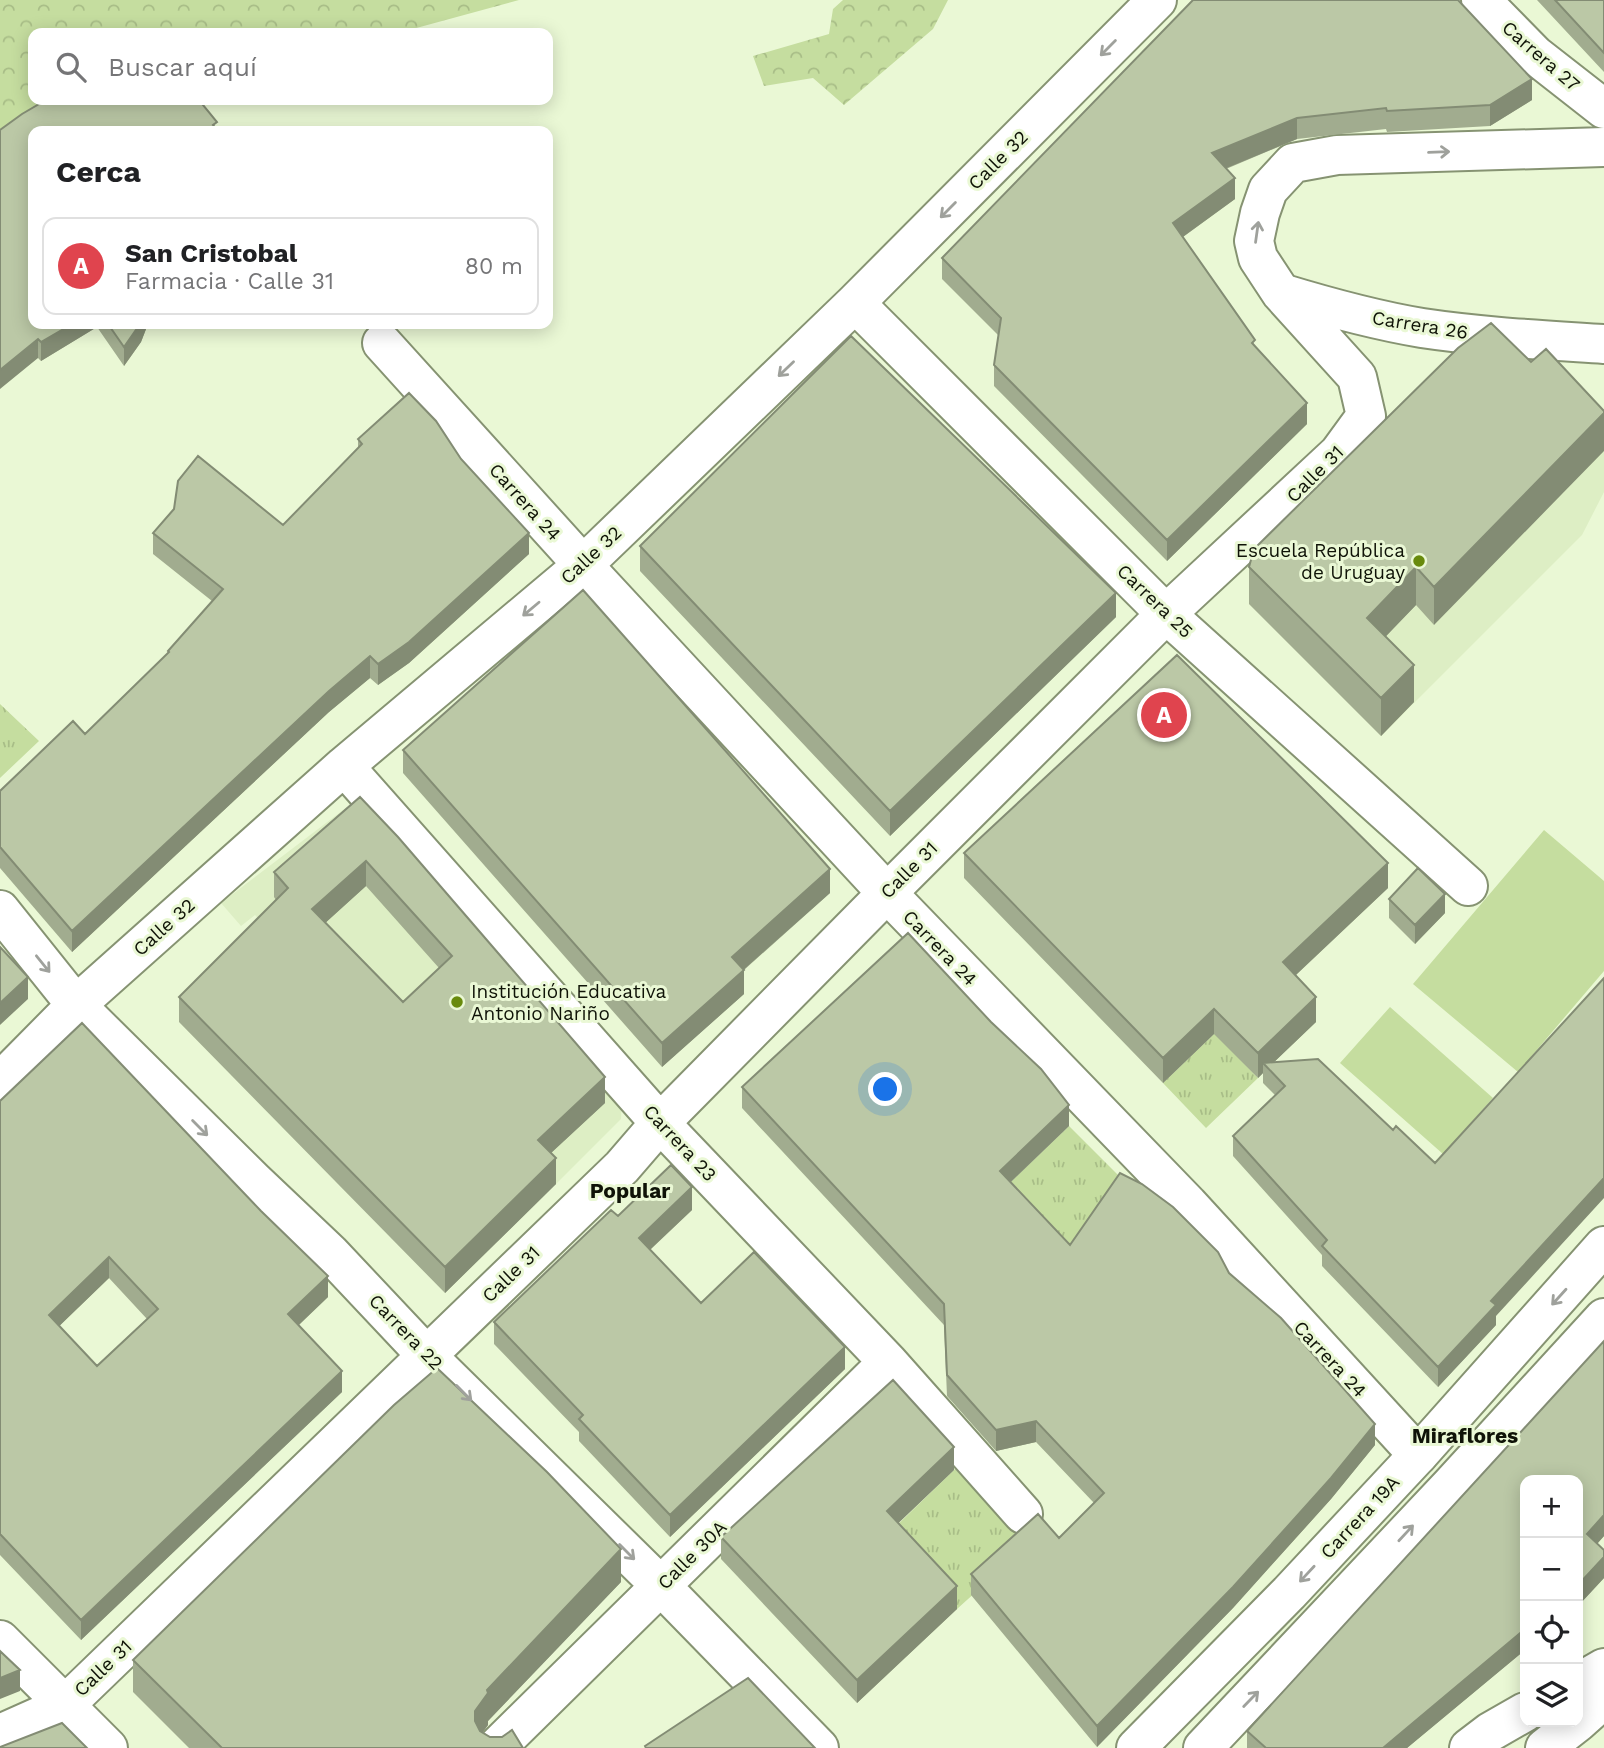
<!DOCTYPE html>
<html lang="es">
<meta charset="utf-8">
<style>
body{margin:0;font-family:"Work Sans",sans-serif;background:#f6f6f6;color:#202124}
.controls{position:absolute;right:21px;bottom:21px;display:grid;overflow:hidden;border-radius:14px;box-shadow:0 4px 18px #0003}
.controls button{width:63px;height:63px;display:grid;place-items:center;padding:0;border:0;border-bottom:2px solid #e0e0e0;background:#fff;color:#202124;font:35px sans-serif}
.you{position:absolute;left:886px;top:1090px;width:24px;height:24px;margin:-18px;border:5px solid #fff;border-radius:50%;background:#1a73e8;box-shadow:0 0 0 10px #1a73e833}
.badge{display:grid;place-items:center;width:46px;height:46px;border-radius:50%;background:#688a0c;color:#fff;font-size:23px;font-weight:700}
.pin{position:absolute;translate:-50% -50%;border:4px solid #fff;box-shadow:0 2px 7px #0006}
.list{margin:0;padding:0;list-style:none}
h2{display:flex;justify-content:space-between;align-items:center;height:91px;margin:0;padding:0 28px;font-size:30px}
h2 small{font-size:23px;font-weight:400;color:#757577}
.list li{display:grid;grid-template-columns:46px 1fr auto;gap:21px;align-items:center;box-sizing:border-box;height:98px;margin:0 14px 14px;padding:0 14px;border:2px solid #e0e0e0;border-radius:14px}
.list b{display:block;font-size:26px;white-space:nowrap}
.list p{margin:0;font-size:23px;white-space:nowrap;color:#757577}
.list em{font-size:23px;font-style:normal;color:#757577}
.icon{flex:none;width:38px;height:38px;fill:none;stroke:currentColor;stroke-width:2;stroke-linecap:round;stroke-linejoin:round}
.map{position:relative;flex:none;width:1604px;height:1748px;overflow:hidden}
.search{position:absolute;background:#fff;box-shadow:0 4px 18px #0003;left:28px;top:28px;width:525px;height:77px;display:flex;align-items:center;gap:18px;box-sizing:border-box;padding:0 24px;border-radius:14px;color:#757577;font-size:26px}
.panel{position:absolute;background:#fff;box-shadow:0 4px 18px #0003;left:28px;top:126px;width:525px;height:203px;border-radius:14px}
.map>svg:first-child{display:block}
</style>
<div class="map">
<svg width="1604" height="1748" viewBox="0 0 1604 1748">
<defs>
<pattern id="grass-tufts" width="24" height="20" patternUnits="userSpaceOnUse" patternTransform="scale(1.75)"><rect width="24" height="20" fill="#c5dd9f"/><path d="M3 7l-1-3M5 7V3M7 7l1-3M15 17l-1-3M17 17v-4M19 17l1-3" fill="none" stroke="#a8bd87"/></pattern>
<pattern id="forest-crowns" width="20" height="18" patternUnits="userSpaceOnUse" patternTransform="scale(1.75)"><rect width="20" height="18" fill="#c5dd9f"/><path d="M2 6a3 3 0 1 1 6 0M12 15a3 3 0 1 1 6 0" fill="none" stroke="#a8bd87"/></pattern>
</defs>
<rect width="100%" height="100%" fill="#eaf8d5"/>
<path fill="#ddeec4" d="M1604 412V492L1582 535 1381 736 1249 604 1254 587Z
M347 807 367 813 622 1098 621 1119 556 1184 316 979 255 915 241 926 221 903Z"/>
<path fill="url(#grass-tufts)" d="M0 704 39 741 0 778Z
M1215 1033 1258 1078 1206 1128 1163 1083Z
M1069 1126 1128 1185 1070 1266 1000 1192Z
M955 1469 1028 1545 957 1609 887 1535Z"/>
<path fill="url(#forest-crowns)" d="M0 0H519L398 33H33V100H77L21 117 0 130Z
M843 0H948L933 29 844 105 813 78 764 86 753 56 829 34 833 9Z"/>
<path fill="#c5dd9f" d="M1544 830 1604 881V971L1518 1072 1413 984Z
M1390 1007 1493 1098 1443 1154 1340 1063Z"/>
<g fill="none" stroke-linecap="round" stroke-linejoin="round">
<defs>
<path id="minor" d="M1481 0 1535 55 1604 109
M1281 293C1327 307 1374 320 1422 328 1482 337 1543 340 1604 344
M855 303 1166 614 1468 886
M382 343 583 565 887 893 1188 1204 1418 1455
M344 766 660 1123 888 1362 1023 1514
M0 910 76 1005 254 1181 330 1253 427 1356 661 1586 819 1748
M0 1082 76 1005 344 766 583 565 855 303 1157 0
M0 1640 108 1748
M1578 1683 1604 1668
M1578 1722 1604 1699
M0 1734 65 1705 622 1167 660 1123 887 893 1166 614 1339 453 1366 416 1357 377 1281 293 1258 258 1254 241 1260 213 1268 190 1293 163 1337 155 1604 147
M496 1748 888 1362
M1469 1748 1490 1732 1525 1712
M1545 1748 1578 1722"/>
<path id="major" d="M1136 1748 1289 1593 1418 1455 1604 1246
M1203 1748 1451 1485 1604 1318"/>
</defs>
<use href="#minor" stroke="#869372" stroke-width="42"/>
<use href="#major" stroke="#869372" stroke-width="42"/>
<use href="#minor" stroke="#fff" stroke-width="38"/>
<use href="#major" stroke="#fff" stroke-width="38"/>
</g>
<path fill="#a1ac8f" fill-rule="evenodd" d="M1193 0 1532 100 1490 126 1387 132 1386 129 1297 139 1226 169 1235 199 1183 237 1307 424 1167 561 994 386V365L999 336 942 279V258Z
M1537 0H1604V72Z
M217 129 33 324H148L141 342 124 366 97 327 41 361 38 358 0 130Z
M1458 348 1434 625 1416 605 1385 637 1414 702 1381 736 1249 604V567Z
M358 439 461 459 529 554 409 663 378 685 370 678 329 712 72 952 0 868V791L85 734 168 654V651L212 601 153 554V533L283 525 358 449Z
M640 546 1116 617 890 836 640 571Z
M403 750 830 893 744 970V994L662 1067 403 773Z
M360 797 605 1103 551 1153 556 1184 445 1293 179 1022V997L276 900 274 897V872ZM366 886 439 968 403 1002 325 923Z
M964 853 1388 888 1296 975 1316 1022 1274 1062 1496 1316V1325L1438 1387 1322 1266V1255L1233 1156V1136L1275 1095 1263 1083V1073L1258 1078 1214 1034 1163 1083 964 878Z
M1389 899 1445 913 1415 944 1389 918Z
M742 1087 1069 1126 1011 1182 1070 1245 1229 1273 1375 1445 1331 1499 1233 1608 1097 1747 971 1595V1574L1059 1538 1094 1503 1036 1442 996 1451 947 1396 944 1325 742 1108Z
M0 1101 328 1297 299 1325 342 1392 81 1640 0 1555ZM109 1278 147 1319 97 1366 59 1326Z
M692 1210 650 1250 701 1303 845 1369 670 1537 579 1441V1432L494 1344V1322L618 1216Z
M1604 1341V1536L1597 1544 1604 1550V1578L1578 1606V1480H1525V1650L1407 1748H1247V1731Z
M954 1470 898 1523 957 1609 857 1703 721 1559V1537Z
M621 1582 488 1721V1725L483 1732 490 1737 523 1748H189L133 1692V1660Z"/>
<path fill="#838c74" d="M1532 79V100L1490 126V105Z
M1297 118V139L1212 174V153Z
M1235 178V199L1173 244V223Z
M72 324H97V327L41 361V342Z
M140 324H148L141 342 124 366V347Z
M38 339V358L0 389V370Z
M1307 403V424L1167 561V540Z
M1604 413V451L1434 625V587Z
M529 533V554L409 663 378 685V664Z
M1416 567V605L1367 656V618Z
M1116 593V617L890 836V811Z
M370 656V678L329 712 72 952V931L329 691Z
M1414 665V702L1381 736V698Z
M366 861V886L312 935V909Z
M1388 863V888L1283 987V962Z
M830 869V893L732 980V957Z
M1445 894V913L1415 944V925Z
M744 970V994L662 1067V1043Z
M28 977V999L0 1025V1003Z
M1316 997V1022L1268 1068 1263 1063V1073L1258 1078V1053Z
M1214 1009V1034L1163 1083V1058Z
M605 1077V1103L538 1165V1140Z
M1069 1105V1126L1000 1192V1171Z
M556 1158V1184L445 1293V1267Z
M1604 1178V1198L1496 1316V1325L1438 1387V1367L1491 1301Z
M692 1187V1210L639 1260V1238Z
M109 1257V1278L49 1336V1315Z
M328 1276V1297L288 1335V1314Z
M845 1347V1369L670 1537V1515Z
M342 1371V1392L81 1640V1620Z
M1036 1421V1442L996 1451V1430Z
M1375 1424V1445L1331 1499 1233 1608 1097 1747V1726Z
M954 1447V1470L887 1534V1511Z
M1604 1515V1536L1587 1555V1534Z
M621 1549V1582L488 1721V1725L475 1743V1711L487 1690Z
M1604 1557V1578L1578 1606V1585Z
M957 1586V1609L857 1703V1680Z
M1525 1629V1650L1407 1748H1383Z
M20 1670V1691L0 1699V1678Z"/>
<path fill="#bbc8a6" stroke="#838c74" stroke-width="2" fill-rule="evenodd" d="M1193 0H1458L1532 79 1490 105 1387 111 1386 108 1297 118 1212 153 1235 178 1173 223 1255 340 1252 343 1307 403 1167 540 994 365 1001 318 942 258Z
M1555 0H1604V53Z
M46 100H190L192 102 195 100H199L217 122 213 125 218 131H33V324H72L41 342 38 339 0 370V130L22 114Z
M1491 323 1531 362 1546 349 1604 411V413L1434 587 1416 567 1367 618 1414 665 1381 698 1249 567 1254 549 1458 348Z
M108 324H140L124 347Z
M851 336 1116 593 890 811 640 546Z
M409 393 436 421 461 459 529 533 409 642 378 664 370 656 329 691 72 931 0 847V791L73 721 85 734 169 652 168 651 223 589 153 533 174 509 178 481 198 456 283 525 362 444 358 439Z
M583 590 830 869 732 957 744 970 662 1043 403 750Z
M1177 655 1388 863 1283 962 1316 997 1258 1053 1214 1009 1163 1058 964 853Z
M360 797 398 837 605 1077 538 1140 556 1158 445 1267 179 997 288 888 274 872ZM366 861 452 956 403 1002 312 909Z
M1418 868 1445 894 1415 925 1389 899Z
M908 933 991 1022 1041 1069 1069 1105 1000 1171 1070 1245 1120 1173 1142 1184 1173 1207 1218 1252 1229 1273 1281 1318 1375 1424 1331 1478 1233 1587 1097 1726 971 1574 1038 1514 1059 1538 1104 1493 1036 1421 996 1430 947 1375 944 1304 742 1087Z
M0 947 28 977 0 1003Z
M1604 978V1178L1491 1301 1496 1305 1438 1367 1322 1246 1327 1240 1233 1136 1285 1086 1263 1063 1318 1059 1393 1130 1396 1126 1435 1163Z
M82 1023 261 1211 328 1276 288 1314 342 1371 81 1620 0 1534V1101ZM109 1257 158 1309 97 1366 49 1315Z
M671 1165 692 1187 639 1238 701 1303 754 1252 845 1347 670 1515 579 1419 583 1415 494 1322 611 1210 618 1216Z
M1604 1341V1515L1587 1534 1604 1550V1557L1578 1585V1480H1525V1629L1383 1748H1266L1247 1731Z
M437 1368 547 1472 621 1549 487 1690 488 1693 475 1711V1721L480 1731 490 1737H502L512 1730 523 1748H222L133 1660 394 1405Z
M893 1380 954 1447 887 1511 957 1586 857 1680 721 1537Z
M0 1651 20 1670 0 1678Z
M748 1678 815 1748H646L645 1746Z
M62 1723 87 1748H0V1747Z"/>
<defs><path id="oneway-shaft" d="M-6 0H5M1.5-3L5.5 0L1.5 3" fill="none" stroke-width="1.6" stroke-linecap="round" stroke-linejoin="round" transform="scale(1.75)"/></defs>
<g stroke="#9fa19c">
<use href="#oneway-shaft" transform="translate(1108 48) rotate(135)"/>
<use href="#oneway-shaft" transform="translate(1439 152) rotate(-2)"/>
<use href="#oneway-shaft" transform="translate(948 210) rotate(135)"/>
<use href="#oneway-shaft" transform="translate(1257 232) rotate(-82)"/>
<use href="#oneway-shaft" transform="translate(786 369) rotate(136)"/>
<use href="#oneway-shaft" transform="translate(531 609) rotate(140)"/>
<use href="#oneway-shaft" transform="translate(43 964) rotate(51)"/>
<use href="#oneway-shaft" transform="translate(200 1128) rotate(45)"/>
<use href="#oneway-shaft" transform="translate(1559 1297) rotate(132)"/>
<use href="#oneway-shaft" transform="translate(464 1393) rotate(45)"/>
<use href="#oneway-shaft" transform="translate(1406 1533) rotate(-47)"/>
<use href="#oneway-shaft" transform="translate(627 1552) rotate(45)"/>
<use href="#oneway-shaft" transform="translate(1307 1574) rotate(133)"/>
<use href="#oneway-shaft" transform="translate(1251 1699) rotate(-46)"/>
</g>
<g fill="#688a0c" stroke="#eaf8d5" stroke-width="2.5">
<circle cx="1419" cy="561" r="7"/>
<circle cx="457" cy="1002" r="7"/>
</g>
<g text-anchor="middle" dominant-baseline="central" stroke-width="6" stroke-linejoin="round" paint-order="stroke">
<g font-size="19" fill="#0f1307" stroke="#eaf8d5">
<text transform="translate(1541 56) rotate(41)">Carrera 27</text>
<text transform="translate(998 160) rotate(-45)">Calle 32</text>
<text transform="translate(1420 325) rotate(9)">Carrera 26</text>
<text transform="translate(1315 474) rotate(-45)">Calle 31</text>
<text transform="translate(525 502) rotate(48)">Carrera 24</text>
<text transform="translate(591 555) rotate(-43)">Calle 32</text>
<text transform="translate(1155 601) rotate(44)">Carrera 25</text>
<text transform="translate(909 870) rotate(-45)">Calle 31</text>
<text transform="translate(164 927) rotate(-42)">Calle 32</text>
<text transform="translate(940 948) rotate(46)">Carrera 24</text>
<text transform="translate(680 1143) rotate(47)">Carrera 23</text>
<text transform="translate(511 1274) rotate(-44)">Calle 31</text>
<text transform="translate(406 1332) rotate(46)">Carrera 22</text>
<text transform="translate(1330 1359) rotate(47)">Carrera 24</text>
<text transform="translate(1360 1517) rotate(-47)">Carrera 19A</text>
<text transform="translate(692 1555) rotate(-45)">Calle 30A</text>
<text transform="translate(103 1668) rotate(-44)">Calle 31</text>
</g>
<g font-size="19" fill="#0f1307" stroke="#eaf8d5" text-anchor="end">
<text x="1405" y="550">Escuela República<tspan x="1405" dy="22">de Uruguay</tspan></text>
<text x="471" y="991" text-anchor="start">Institución Educativa<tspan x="471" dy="22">Antonio Nariño</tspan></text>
</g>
<g font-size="21" font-weight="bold" fill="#0f1307" stroke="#eaf8d5">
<text x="630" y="1190">Popular</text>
<text x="1465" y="1435">Miraflores</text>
</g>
</g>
</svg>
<div class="controls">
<button>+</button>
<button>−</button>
<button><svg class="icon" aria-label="locate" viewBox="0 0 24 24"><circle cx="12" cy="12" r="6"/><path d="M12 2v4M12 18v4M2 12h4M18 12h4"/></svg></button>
<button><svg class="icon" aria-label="layers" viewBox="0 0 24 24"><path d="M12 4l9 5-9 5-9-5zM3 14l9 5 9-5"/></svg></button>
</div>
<div class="you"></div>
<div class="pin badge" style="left:1164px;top:715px;background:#e0444e">A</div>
<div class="search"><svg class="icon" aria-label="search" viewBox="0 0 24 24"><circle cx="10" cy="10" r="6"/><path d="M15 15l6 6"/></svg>Buscar aquí</div>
<section class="panel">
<h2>Cerca<small></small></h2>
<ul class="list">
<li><span class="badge" style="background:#e0444e">A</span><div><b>San Cristobal</b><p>Farmacia · Calle 31</p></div><em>80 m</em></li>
</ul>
</section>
</div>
